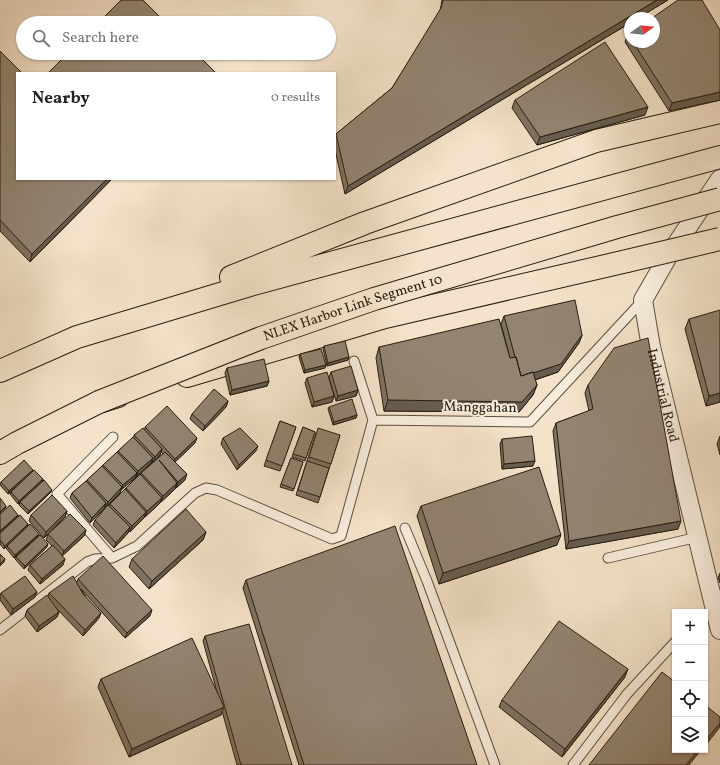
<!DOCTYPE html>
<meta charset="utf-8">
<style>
body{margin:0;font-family:Vollkorn,serif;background:#f2f2f2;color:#202124}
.controls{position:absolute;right:12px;bottom:12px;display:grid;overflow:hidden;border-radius:0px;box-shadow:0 1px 3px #0004}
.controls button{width:36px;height:36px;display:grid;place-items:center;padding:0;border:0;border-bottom:1px solid #e0e0e0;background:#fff;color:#202124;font:20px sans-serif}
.compass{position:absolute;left:624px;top:12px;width:36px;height:36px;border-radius:50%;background:#fff;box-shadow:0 1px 3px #0004;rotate:75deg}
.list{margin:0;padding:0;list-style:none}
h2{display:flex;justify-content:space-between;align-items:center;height:52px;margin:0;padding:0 16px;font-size:17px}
h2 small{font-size:13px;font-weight:400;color:#757577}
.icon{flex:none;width:22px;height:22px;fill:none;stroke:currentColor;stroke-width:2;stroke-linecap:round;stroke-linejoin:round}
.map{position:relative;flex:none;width:720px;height:765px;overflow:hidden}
.search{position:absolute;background:#fff;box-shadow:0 1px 3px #0004;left:16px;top:16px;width:320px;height:44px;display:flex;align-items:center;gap:10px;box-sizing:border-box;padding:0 14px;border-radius:22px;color:#757577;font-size:15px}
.panel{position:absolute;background:#fff;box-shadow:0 1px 3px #0004;left:16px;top:72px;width:320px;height:108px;border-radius:0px}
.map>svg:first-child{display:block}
</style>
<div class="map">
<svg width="720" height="765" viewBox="0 0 720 765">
<rect width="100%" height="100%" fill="#f4e3ca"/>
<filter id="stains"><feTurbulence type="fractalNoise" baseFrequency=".005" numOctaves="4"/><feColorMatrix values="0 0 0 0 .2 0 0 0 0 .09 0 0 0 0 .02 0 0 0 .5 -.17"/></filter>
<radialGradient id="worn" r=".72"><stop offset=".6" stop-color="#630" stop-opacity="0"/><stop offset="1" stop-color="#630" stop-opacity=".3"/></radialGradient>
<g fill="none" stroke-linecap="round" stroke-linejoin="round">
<defs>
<path id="lane" d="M354 361 373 420
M373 420 530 422 643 300
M405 528 427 581 495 765
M112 558 57 494 113 437
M608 558 698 537
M0 630 87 562 95 559 112 558 137 546 195 493 206 488 217 490 332 539 341 536 373 420
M573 765 627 694 675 642"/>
<g id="street">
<path id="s1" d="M720 179 667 258 643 300 651 347 720 630"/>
</g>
<path id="highway" d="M231 277 365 223 596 141 720 112
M0 371 77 337 250 285 720 157
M187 376 385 317 627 261
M0 453 17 443 99 402 118 396"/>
</defs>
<use href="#lane" stroke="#5b4e3e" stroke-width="11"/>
<use href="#street" stroke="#5b4e3e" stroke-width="20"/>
<use href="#highway" stroke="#281d10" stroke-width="24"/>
<use href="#lane" stroke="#f8eddd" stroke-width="9"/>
<use href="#street" stroke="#f8eddd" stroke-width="18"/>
<use href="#highway" stroke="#f4e3ca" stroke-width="22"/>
<defs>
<g id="highway-bridge">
<path d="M627 261 720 239"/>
<path id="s2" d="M99 402 261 338 374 299 617 227 720 199"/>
</g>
</defs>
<use href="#highway-bridge" stroke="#281d10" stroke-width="24" stroke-linecap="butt"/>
<use href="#highway-bridge" stroke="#f4e3ca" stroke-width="22"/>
</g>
<path fill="#7e7261" stroke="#281d10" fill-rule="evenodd" d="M442 0H668L638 18H630V23L345 194 335 150V137L336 134 392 88 440 11Z
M720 30 669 111 625 42 628 34 630 32V42H654Z
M0 51 17 179H112L30 262 0 231Z
M515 100 645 115 537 145 512 108Z
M504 316 582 335 579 343 558 372 535 380 537 385 533 395 519 412 384 411 376 358 379 347 510 358 501 324Z
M689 319 720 402 706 406 685 329Z
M324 346 349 357 348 360 327 366 323 349Z
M300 354 326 365 325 368 304 373 299 357Z
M227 368 269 381 267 386 230 395 225 373Z
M331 372 358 390 356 396 336 401 329 377Z
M307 378 334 396 332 402 312 407 305 383Z
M588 385 678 529 566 549 553 431 556 423 589 411 585 393Z
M228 401 226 407 203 431 190 419 192 414Z
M329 407 357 415 356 418 333 425 328 409Z
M280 421 296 427 280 471 264 466Z
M145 427 195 443 175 462 185 480 176 488V487L175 489 161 502V501L160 503 145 517V516L144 518 130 532 129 531 128 533 114 548 93 525 95 520 109 506 110 504 126 488 153 462 152 461 151 463 136 477V476L135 478 121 490 120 493 106 507 105 506 104 509 90 523 70 498 72 493 86 482 87 480 102 467 103 465 117 453 118 451 134 437V435L145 429ZM161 452 163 454 156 460 160 455Z
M303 427 315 432 305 461 292 457Z
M316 433 340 435 318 503 296 495Z
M720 436V455L717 444Z
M223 438 256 451 237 470 221 444Z
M502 439 533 466 502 469 500 444Z
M291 458 303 462 293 491 280 487Z
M32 472 43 479 42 482 51 492 28 514 19 505 20 502 30 493 18 504 10 494 11 492 8 494 0 485V484L1 482Z
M421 506 557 545 439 584 417 516Z
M67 511 65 517 44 538 29 521 31 515Z
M0 514 18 515V517L28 524V527L39 534 38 536 14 558 6 548V546L4 549 0 544Z
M86 530 84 536 62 556 63 565 40 584 28 570 30 565 52 546 46 540 48 534Z
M206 532 203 540 149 589 129 567 132 559Z
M47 547 24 569 15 559 16 557Z
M720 573V583L718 578Z
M78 579 150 616 125 638 81 589 99 618 83 636 58 610 59 612 57 617 37 632 25 616 27 610 48 596 49 593 77 582Z
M246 580 477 765H299L243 588Z
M1 593 35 597 11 615 0 600V595Z
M205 636 292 765H237L222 711 221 715 129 757 98 687 101 679 217 692 203 641Z
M625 677 562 757 499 707 502 700Z"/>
<path fill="#665c4f" stroke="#281d10" d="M657 0H668L638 18H630V23L345 194 348 186Z
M720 92V100L669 111 672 103Z
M648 107 645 115 537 145 540 137Z
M107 179H112L30 262 32 254Z
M582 335 579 343 558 372 517 386Z
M349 357 348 360 327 366 328 363Z
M326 365 325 368 304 373 305 370Z
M269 381 267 386 230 395 232 390Z
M537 385 533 395 519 412 384 411 388 400Z
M358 390 356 396 336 401 338 396Z
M720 393V402L706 406 709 396Z
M334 396 332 402 312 407 314 402Z
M228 401 226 407 203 431 205 426Z
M357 415 356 418 333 425 334 422Z
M197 438 195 443 173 464 175 459Z
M258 446 256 451 237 470 239 465Z
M162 449 160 455 153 463 155 457Z
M153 458 151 463 136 477 138 471Z
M535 461 533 466 502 469 504 464Z
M33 470 32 473 8 494 9 491Z
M137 473 135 478 121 490 123 485Z
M187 474 185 480 176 488 178 482Z
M43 479 42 482 18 504 19 501Z
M177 483 175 489 161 502 163 496Z
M122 487 120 493 106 507 108 502Z
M52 490 51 492 28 514 29 511Z
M162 498 160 503 145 517 147 511Z
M106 503 104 509 90 523 92 518Z
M6 506 5 509 0 514V512Z
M67 511 65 517 44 538 46 532Z
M146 512 144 518 130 532 132 526Z
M18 515 17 517 0 533V531Z
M681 521 678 529 566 549 569 541Z
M28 524 27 527 4 549 5 546Z
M130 527 128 533 114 548 116 543Z
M86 530 84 536 62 556 64 551Z
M206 532 203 540 149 589 152 581Z
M39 534 38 536 14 558 15 555Z
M561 535 557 545 439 584 443 573Z
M48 544 47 547 24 569 25 566Z
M5 559 4 562 0 566V564Z
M65 559 63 565 40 584 42 579Z
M37 592 35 597 11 615 13 609Z
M152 610 150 616 125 638 127 633Z
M59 612 57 617 37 632 39 626Z
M101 613 99 618 83 636 85 630Z
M628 669 625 677 562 757 565 749Z
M224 707 221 715 129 757 132 749Z
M720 723V727L705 746V741Z
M698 750H701L689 765H686Z"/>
<path fill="#928471" stroke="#281d10" d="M121 0H143L166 23H98Z
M443 0H657L348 186 336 134 392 88 441 8Z
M678 0H702L720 30V92L672 103 633 42H654V18H652Z
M605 42 648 107 540 137 515 100Z
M0 51 22 73H17V179H107L32 254 0 220Z
M68 53H196L215 72 213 73H48Z
M575 300 582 335 561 364 533 373V372L521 376 516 357H515L504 316Z
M720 310V393L709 396 689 319Z
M499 319 510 358 516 357 521 376 533 372 537 385 522 402 388 400 379 347Z
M648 338 681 521 569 541 556 423 593 409 588 385 614 348Z
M345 341 349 357 328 363 324 346Z
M321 349 326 365 305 370 300 354Z
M264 359 269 381 232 390 227 368Z
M351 366 358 390 338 396 331 372Z
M327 372 334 396 314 402 307 378Z
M214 389 228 401 205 426 192 414Z
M352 399 357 415 334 422 329 407Z
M167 406 197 438 175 459 145 427Z
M280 421 296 427 282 466 266 460Z
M303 427 315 432 306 458 293 454Z
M143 428 162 449 155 457 134 435Z
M240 428 258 446 239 465 223 438Z
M318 428 340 435 331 464 309 457Z
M532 436 535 461 504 464 502 439Z
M133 437 153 458 138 471 118 451Z
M117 452 137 473 123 485 103 465Z
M165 452 187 474 178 482 159 460 177 483 163 496 141 473Z
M291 458 303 462 294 489 281 484Z
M24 460 33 470 9 491 1 482Z
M307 461 329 468 320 497 298 490Z
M102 466 122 487 108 502 87 480Z
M539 467 561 535 443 573 421 506Z
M34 470 43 479 19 501 11 492Z
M140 474 162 498 147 511 126 488Z
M44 480 52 490 29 511 20 502Z
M86 481 106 503 92 518 72 493Z
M125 489 146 512 132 526 110 504Z
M52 495 67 511 46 532 31 515Z
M0 498 6 506 0 512Z
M10 505 18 515 0 531V514Z
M108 505 130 527 116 543 95 520Z
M186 509 206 532 152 581 132 559Z
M70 514 86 530 64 551 48 534Z
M20 515 28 524 5 546 0 540V533Z
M30 524 39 534 15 555 7 546Z
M395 526 477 765H304L246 580Z
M40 535 48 544 25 566 16 557Z
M53 545 65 559 42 579 30 565Z
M0 554 5 559 0 564Z
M103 556 152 610 127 633 78 579Z
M25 576 37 592 13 609 1 593Z
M73 576 83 594 101 613 85 630 49 593Z
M47 595 59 612 39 626 27 610Z
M559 621 628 669 565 749 502 700Z
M249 624 292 765H241L205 636Z
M192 638 224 707 132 749 101 679Z
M662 672 675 682V750H698L686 765H589Z
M705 705 720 717V723L705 741Z"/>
<g text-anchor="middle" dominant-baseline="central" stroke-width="4" stroke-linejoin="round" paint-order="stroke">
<g font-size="14" fill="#281d10" stroke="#f8eddd">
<text stroke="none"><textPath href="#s2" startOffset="271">NLEX Harbor Link Segment 10</textPath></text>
<text stroke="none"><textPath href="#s1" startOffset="241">Industrial Road</textPath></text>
<text transform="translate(480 408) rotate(1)">Manggahan</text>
</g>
</g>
<rect width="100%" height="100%" filter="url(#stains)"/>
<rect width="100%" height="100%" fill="url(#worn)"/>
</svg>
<div class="controls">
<button>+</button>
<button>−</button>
<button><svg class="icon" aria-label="locate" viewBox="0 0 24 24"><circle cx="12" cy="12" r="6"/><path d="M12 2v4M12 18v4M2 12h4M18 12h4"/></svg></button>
<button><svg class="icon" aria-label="layers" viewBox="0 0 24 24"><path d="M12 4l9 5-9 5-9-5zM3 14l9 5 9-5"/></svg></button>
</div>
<svg class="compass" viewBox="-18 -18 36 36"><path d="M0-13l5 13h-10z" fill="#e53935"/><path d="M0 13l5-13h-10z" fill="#757577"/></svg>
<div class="search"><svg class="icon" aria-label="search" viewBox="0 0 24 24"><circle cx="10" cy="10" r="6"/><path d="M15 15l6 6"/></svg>Search here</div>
<section class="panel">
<h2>Nearby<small>0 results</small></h2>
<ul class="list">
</ul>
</section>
</div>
